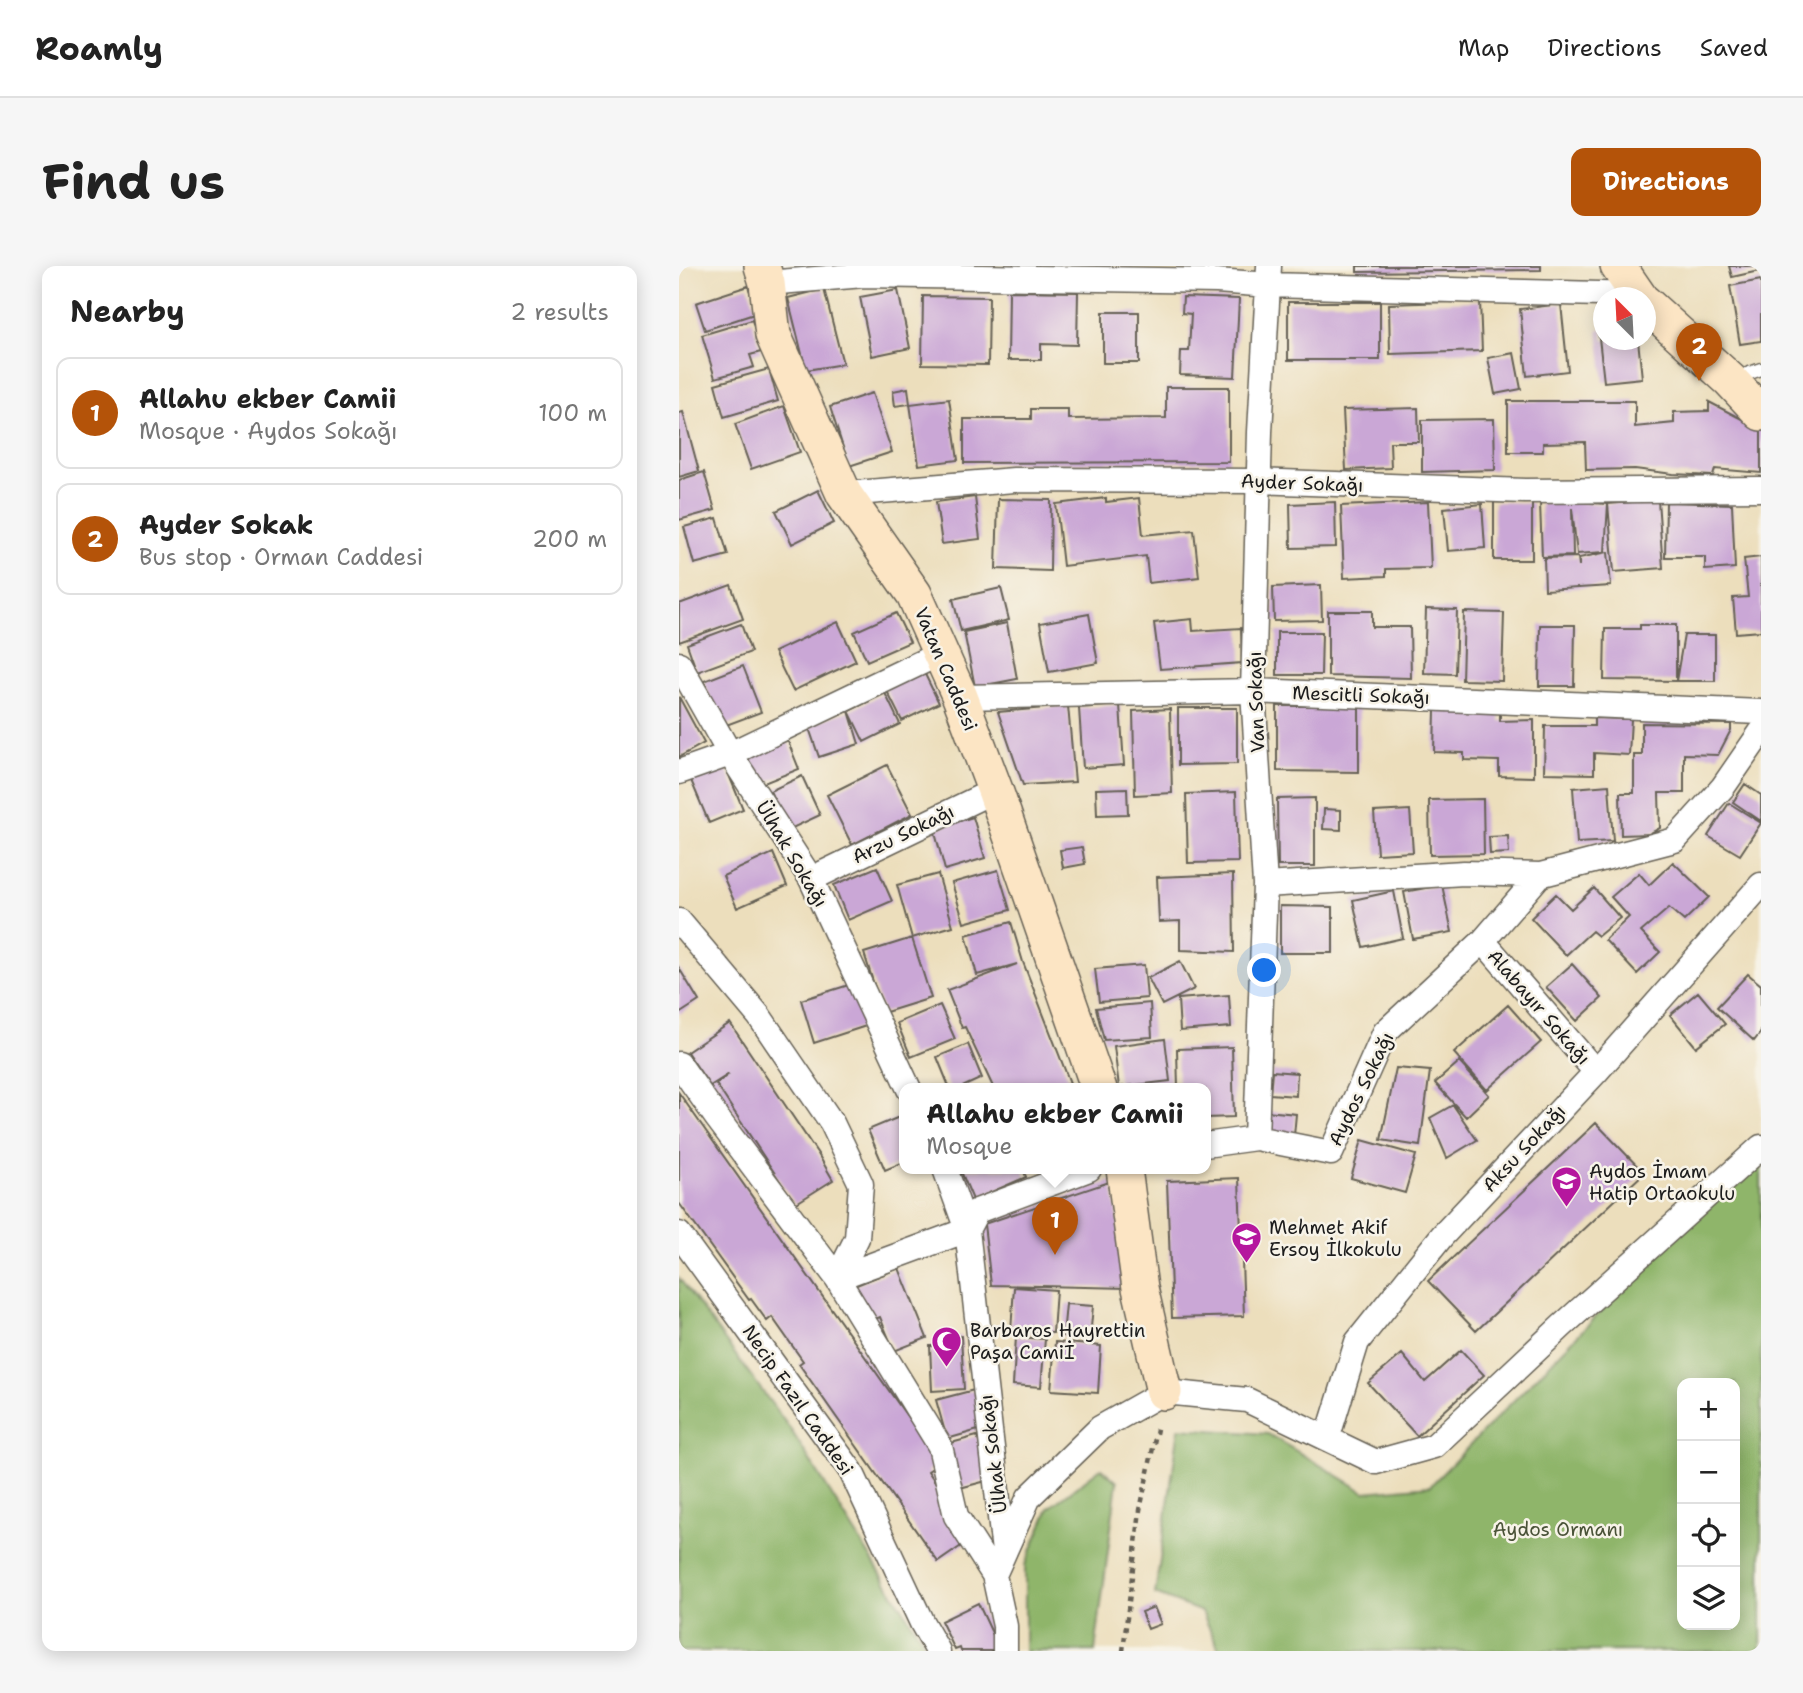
<!DOCTYPE html>
<meta charset="utf-8">
<style>
body{margin:0;font-family:"Shantell Sans",sans-serif;background:#f6f6f6;color:#222}
.controls{position:absolute;right:21px;bottom:21px;display:grid;overflow:hidden;border-radius:14px;box-shadow:0 4px 18px #0003}
.controls button{width:63px;height:63px;display:grid;place-items:center;padding:0;border:0;border-bottom:2px solid #e0e0e0;background:#fff;color:#222;font:35px sans-serif}
.compass{position:absolute;left:914px;top:21px;width:63px;height:63px;border-radius:50%;background:#fff;box-shadow:0 4px 18px #0003;rotate:336deg}
.you{position:absolute;left:586px;top:705px;width:24px;height:24px;margin:-18px;border:5px solid #fff;border-radius:50%;background:#1a73e8;box-shadow:0 0 0 10px #1a73e833}
.badge{display:grid;place-items:center;width:46px;height:46px;border-radius:50%;background:#b45309;color:#fff;font-size:23px;font-weight:700}
.pin{position:absolute;translate:-50% -58px;filter:drop-shadow(0 2px 4px #0008)}
.pin::after{content:'';position:absolute;top:37px;width:24px;height:21px;background:inherit;clip-path:polygon(0 0,100% 0,50% 100%)}
.popup{position:absolute;left:220px;top:817px;width:312px;height:91px;box-sizing:border-box;display:grid;place-content:center;border-radius:14px;background:#fff;filter:drop-shadow(0 2px 5px #0005);font-size:23px;white-space:nowrap;color:#767676}
.popup b{font-size:26px;color:#222}
.popup::after{content:'';position:absolute;left:50%;top:100%;margin-left:-14px;border:14px solid transparent;border-top-color:#fff}
.list{margin:0;padding:0;list-style:none}
h2{display:flex;justify-content:space-between;align-items:center;height:91px;margin:0;padding:0 28px;font-size:30px}
h2 small{font-size:23px;font-weight:400;color:#767676}
.list li{display:grid;grid-template-columns:46px 1fr auto;gap:21px;align-items:center;box-sizing:border-box;height:112px;margin:0 14px 14px;padding:0 14px;border:2px solid #e0e0e0;border-radius:14px}
.list b{display:block;font-size:26px;white-space:nowrap}
.list p{margin:0;font-size:23px;white-space:nowrap;color:#767676}
.list em{font-size:23px;font-style:normal;color:#767676}
.icon{flex:none;width:38px;height:38px;fill:none;stroke:currentColor;stroke-width:2;stroke-linecap:round;stroke-linejoin:round}
.map{position:relative;flex:none;width:1082px;height:1385px;overflow:hidden;border-radius:14px}
header{display:flex;align-items:center;gap:42px;box-sizing:border-box;height:98px;padding:0 35px;background:#fff;border-bottom:2px solid #e0e0e0}
header strong{font-size:33px}
nav{display:flex;gap:38px;margin-inline-start:auto;font-size:24px}
.intro{display:flex;align-items:center;justify-content:space-between;box-sizing:border-box;height:168px;padding:0 42px}
h1{margin:0;font-size:49px}
.button{padding:18px 32px;border-radius:14px;background:#b45309;color:#fff;font-size:24px;font-weight:700}
main{display:flex;gap:42px;padding:0 42px}
aside{flex:1;background:#fff;border-radius:14px;box-shadow:0 4px 18px #0003}
.map>svg:first-child{display:block}
</style>
<header>
<strong>Roamly</strong>
<nav><a>Map</a><a>Directions</a><a>Saved</a></nav>
</header>
<div class="intro"><h1>Find us</h1><a class="button">Directions</a></div>
<main>
<aside>
<h2>Nearby<small>2 results</small></h2>
<ul class="list">
<li><span class="badge">1</span><div><b>Allahu ekber Camii</b><p>Mosque · Aydos Sokağı</p></div><em>100 m</em></li>
<li><span class="badge">2</span><div><b>Ayder Sokak</b><p>Bus stop · Orman Caddesi</p></div><em>200 m</em></li>
</ul>
</aside>
<div class="map">
<svg width="1082" height="1385" viewBox="0 0 1082 1385">
<rect width="100%" height="100%" fill="#f7f3e8"/>
<filter id="ink" filterUnits="userSpaceOnUse"><feTurbulence type="fractalNoise" baseFrequency=".0143" numOctaves="2"/><feDisplacementMap in="SourceGraphic" scale="14" xChannelSelector="R" yChannelSelector="G"/><feConvolveMatrix kernelMatrix="1 2 1 2 8 2 1 2 1" color-interpolation-filters="sRGB"/></filter>
<filter id="wash" filterUnits="userSpaceOnUse"><feTurbulence type="fractalNoise" baseFrequency=".00686" numOctaves="4" result="noise"/><feDisplacementMap in="SourceGraphic" scale="28" xChannelSelector="R" yChannelSelector="G"/><feGaussianBlur stdDeviation="1.57" result="paint"/><feColorMatrix in="noise" values="0 0 0 0 0 0 0 0 0 0 0 0 0 0 0 0 0 1.4 0 .05"/><feComposite in="paint" operator="in"/></filter>
<g filter="url(#wash)">
<rect width="100%" height="100%" fill="#ecdebc"/>
<path fill="#8fb56b" stroke="#566844" stroke-width="2" fill-rule="evenodd" d="M1082 882V1385H541L523 1346 476 1328 500 1162 589 1168 686 1226 751 1220ZM1003 1117H1056V1359H1003Z
M0 1012 112 1164 250 1385H0Z
M422 1202 438 1216 416 1385H346V1299L370 1242Z"/>
<g id="blocks">
<path fill="#caa7d6" d="M678 0H862V4L678 6Z
M1050 0H1079L1080 5 1053 11Z
M1082 14V75L1061 78 1051 20Z
M69 20 78 47 26 64 17 37Z
M145 23 164 98 127 104 109 32Z
M219 24 231 82 193 90 181 31Z
M330 25 399 26 398 79 362 78V94H329Z
M244 30 310 31 309 99 243 98Z
M504 31 560 33 556 111 501 109 502 85H510L512 48 503 47Z
M801 35 803 85 711 88 710 38Z
M609 36H701V94H609Z
M882 38 889 105 848 110 841 43Z
M424 46H460V97H424Z
M73 54 82 86 71 89 75 101 36 112 23 69Z
M919 63H924V74H959L963 112 925 116Z
M835 87 842 123 816 128 809 92Z
M90 103 99 135 45 151 36 118Z
M487 121H550V196L285 197V153H352V143H389V153L487 152Z
M229 122 231 138 216 140 214 125Z
M193 127 213 186 170 200 151 141Z
M270 133 279 194 240 199 231 138Z
M829 135H956V161L995 157V146L1030 145V136L1082 163V207L1036 203 1034 210 994 208 956 203 907 204 906 176 864 177V186H829Z
M105 140 121 186 72 203 56 158Z
M739 142 740 176H711L712 202 667 204 664 144Z
M4 146 20 205 0 211V147Z
M815 153 816 204 743 206V154Z
M25 206 36 244 0 254V214Z
M139 224 155 257 113 278 97 245Z
M296 231 301 273 263 278 257 236Z
M427 232V236L460 232 464 269 515 264 520 311 470 317 467 290 384 300 377 238Z
M319 233 372 234 371 305 317 303Z
M979 234 984 302 935 306 929 238 926 286 898 288 893 242 894 290 863 291 861 237 893 236 929 238Z
M656 236 657 281 612 282 611 238Z
M749 236 752 302 707 303V310L665 312 662 240Z
M815 236 853 237V294H815Z
M987 236 1053 238 1056 302 1026 304V291H986Z
M803 238 806 282 769 285 765 242Z
M38 252 49 289 15 298 5 261Z
M929 286 932 320 866 324 865 292 899 291 900 300V292Z
M1082 291V365L1057 367 1054 332 1069 331 1065 293Z
M52 319 64 353 0 376V338Z
M642 319 643 354 595 355 594 321Z
M322 322 330 354 282 365 274 333Z
M747 343 778 344 776 408 745 407Z
M649 345H693V361H731L732 412 649 410Z
M785 346 825 347 823 415 783 414Z
M217 347 231 376 188 395 175 366Z
M410 348 419 397 370 406 361 357Z
M513 353 514 365 562 362 563 397 481 403 475 357Z
M159 356 177 395 114 425 95 386Z
M328 357 338 413 296 421 285 366Z
M62 358 72 386 18 406 8 378Z
M861 359H896L895 420H860Z
M961 359H997V415L925 414 926 363H961Z
M598 366H643L642 409H598Z
M1005 369H1036V415H997Z
M241 398 260 437 223 455 204 417Z
M64 400 82 446 42 461 25 415Z
M206 427 221 458 185 476 170 445Z
M0 431 25 477 0 491Z
M441 439 445 499 404 502 400 442Z
M389 440 396 516 344 519 319 446Z
M598 440H680V506L598 505Z
M499 442H558V498L499 499Z
M491 443 493 527 456 529 454 445Z
M821 443V455L855 454V511L820 510V495L785 494V487L755 486 756 444Z
M170 445 180 478 140 491 129 459Z
M915 452 952 453 950 489 915 487V508L865 507 866 460H915Z
M963 457 1052 458V464L1039 489 1005 488V527H980L981 562 970 568 942 569 941 527H955V489H963Z
M106 468 120 503 80 519 66 485Z
M45 497 64 543 30 557 11 512Z
M208 499 233 548 173 579 148 529Z
M123 510 141 549 109 564 91 525Z
M1066 518 1082 529V555L1054 536Z
M930 519 934 575 898 577 894 522Z
M448 522 449 548 418 549 417 523Z
M557 526 559 596 509 597 507 528Z
M636 532V600H599L598 533Z
M804 533 805 588 751 589 750 534Z
M1050 537 1082 557 1061 589 1029 570Z
M645 543 662 544V564L644 563Z
M731 544 734 586 698 588 695 546Z
M294 551 306 592 266 604 255 563Z
M829 570 830 587 811 588 810 571Z
M403 581 406 598 384 602 381 584Z
M94 587 108 620 58 642 44 610Z
M994 596 1030 631 1005 655 990 642 962 666 981 686 958 708 926 674 950 651 932 631 960 607 970 619Z
M198 601 213 635 169 654 155 619Z
M319 604 331 644 285 657 273 617Z
M259 608 274 660 233 672 252 732 204 747 185 687 233 672 218 619Z
M554 608 555 686 501 684V655L480 656 478 611Z
M763 619 773 666 734 673 725 626Z
M915 622 941 652 919 670 913 665 887 689 852 652 877 628 892 643Z
M715 625 724 672 684 681 674 634Z
M601 640 654 641V687H601Z
M332 656 344 696 391 817 378 823H315L286 761 283 762 268 724 338 698 298 709 287 669Z
M501 695 515 723 483 739 469 712Z
M893 698 923 732 898 755 867 721Z
M465 699 468 732 420 736 416 703Z
M0 702 20 735 0 748Z
M1069 708 1082 719V766L1075 775 1038 741Z
M173 718 187 760 135 777 122 734Z
M1019 726 1046 758 1017 781 991 749Z
M550 729 552 761 501 765 499 733Z
M471 737 473 771 425 774 417 742Z
M261 739 276 773 232 791 218 757Z
M829 739 862 776 808 824 775 787Z
M51 757 139 888 154 914 116 938 37 818 50 808 31 820 8 786Z
M486 773 491 815 440 821 435 780Z
M289 778 303 812 279 823H271L258 791Z
M553 781 555 851 526 852V823H499L498 783Z
M780 796 810 829 787 851 756 817Z
M717 802 751 805 741 880 702 874Z
M593 805 618 807 617 830 591 828Z
M0 827 261 1197 249 1205 271 1238 288 1276 259 1296 120 1098 124 1095 93 1051 88 1055 72 1033 70 1034 0 937Z
M774 839 798 874 768 892 751 852Z
M587 845 617 848 615 870 585 868Z
M225 849V896L206 904 189 864Z
M917 857 965 907 797 1065 749 1015Z
M683 874 737 889 726 927 672 912Z
M281 903H344L347 911 294 934Z
M560 912 565 1050 493 1052 488 915Z
M433 915 449 1022 312 1019 305 958Z
M220 1002 248 1072 215 1085 201 1051 189 1056 175 1020Z
M335 1021 377 1024 374 1067 332 1065Z
M387 1038 414 1040 411 1072 384 1070Z
M282 1070 285 1123 253 1125 251 1080H260V1072Z
M337 1071 366 1073 362 1121 334 1119Z
M376 1076 422 1080 419 1127 372 1124Z
M782 1084 805 1109 738 1170 689 1117 723 1088 746 1116Z
M295 1124 306 1162 268 1173 257 1134Z
M298 1170 311 1214 277 1223 265 1179Z
M299 1337 320 1382 314 1385H282L281 1382 276 1384 262 1355Z
M475 1341 482 1358 469 1363 462 1346Z"/>
</g>
</g>
<g filter="url(#ink)">
<use href="#blocks" fill-opacity="0" stroke="#656054" stroke-width="2"/>
<g fill="none" stroke-linecap="round" stroke-linejoin="round">
<defs>
<path id="lane" d="M1054 113 1082 103"/>
<path id="street" d="M88 17 185 9 538 15 590 19 958 29
M165 228 335 214 579 215 846 225 1082 223
M0 398 51 488 132 613 230 823
M281 431 574 425 1082 446
M0 506 51 488 262 387
M132 613 316 524
M586 619 785 607 861 609
M0 655 80 750 153 857 182 918 178 972 158 1012
M804 675 917 806
M0 798 38 852 158 1012 261 1180 277 1250 315 1309 326 1360V1385
M577 872 586 619 574 425 581 166 590 0
M526 879 577 872 652 887 706 766 804 675 861 609 996 574 1044 521 1082 466
M0 968 172 1205 243 1357 259 1385
M158 1012 288 964 266 903
M649 1170 678 1076 763 970 917 806 1082 619
M325 1286 288 964 298 945 410 903
M315 1309 350 1231 421 1162 485 1126 568 1134 697 1196 755 1180 884 1059 1082 881"/>
<path id="secondary" d="M83 0 88 17 94 69 165 228 235 328 281 431 316 524 420 823
M939 0 961 32
M966 37 1051 114 1082 147
M445 903 461 1022 485 1126"/>
</defs>
<use href="#lane" stroke="#656054" stroke-width="15"/>
<use href="#street" stroke="#656054" stroke-width="27"/>
<use href="#secondary" stroke="#656054" stroke-width="38"/>
<path stroke="#656054" stroke-width="4.5" stroke-dasharray="5 5" stroke-linecap="butt" d="M444 1385 461 1244 479 1158"/>
<use href="#lane" stroke="#fff" stroke-width="12"/>
<use href="#street" stroke="#fff" stroke-width="24"/>
<use href="#secondary" stroke="#fce5c4" stroke-width="35"/>
</g>
</g>
<defs>
<symbol id="school-pin" viewBox="-11 -11 22 30"><path d="M0 17L-7.5 6A9.5 9.5 0 1 1 7.5 6Z" fill="#b5179e" stroke="#f7f3e8"/><path d="M0-5L7-2L0 1L-7-2ZM-4 1L0 2.5L4 1V4Q0 6-4 4Z" fill="#fff"/></symbol>
<symbol id="mosque-pin" viewBox="-11 -11 22 30"><path d="M0 17L-7.5 6A9.5 9.5 0 1 1 7.5 6Z" fill="#b5179e" stroke="#f7f3e8"/><path d="M3.5-4.9A6 6 0 1 0 3.5 4.9A5 5 0 1 1 3.5-4.9Z" fill="#fff"/></symbol>
</defs>
<g fill-rule="evenodd">
<use href="#school-pin" x="870" y="898" width="35" height="47"/>
<use href="#school-pin" x="550" y="954" width="35" height="47"/>
<use href="#mosque-pin" x="250" y="1058" width="35" height="47"/>
</g>
<g text-anchor="middle" dominant-baseline="central" stroke-width="5" stroke-linejoin="round" paint-order="stroke">
<g font-size="19" fill="#1c1c1c" stroke="#f7f3e8">
<text transform="translate(623 217) rotate(2)">Ayder Sokağı</text>
<text transform="translate(267 403) rotate(67)">Vatan Caddesi</text>
<text transform="translate(682 429) rotate(2)">Mescitli Sokağı</text>
<text transform="translate(577 436) rotate(-92)">Van Sokağı</text>
<text transform="translate(224 568) rotate(-26)">Arzu Sokağı</text>
<text transform="translate(113 588) rotate(59)">Ülhak Sokağı</text>
<text transform="translate(860 741) rotate(49)">Alabayır Sokağı</text>
<text transform="translate(682 823) rotate(-64)">Aydos Sokağı</text>
<text transform="translate(845 882) rotate(-47)">Aksu Sokağı</text>
<text transform="translate(119 1134) rotate(55)">Necip Fazıl Caddesi</text>
<text transform="translate(314 1188) rotate(-97)">Ülhak Sokağı</text>
</g>
<g font-size="19" fill="#1c1c1c" stroke="#f7f3e8" text-anchor="start">
<text x="910" y="905">Aydos İmam<tspan x="910" dy="22">Hatip Ortaokulu</tspan></text>
<text x="590" y="961">Mehmet Akif<tspan x="590" dy="22">Ersoy İlkokulu</tspan></text>
<text x="291" y="1064">Barbaros Hayrettin<tspan x="291" dy="22">Paşa Camiİ</tspan></text>
</g>
<g font-size="19" fill="#4a5338" stroke="#f7f3e8">
<text x="879" y="1263">Aydos Ormanı</text>
</g>
</g>
</svg>
<div class="controls">
<button>+</button>
<button>−</button>
<button><svg class="icon" aria-label="locate" viewBox="0 0 24 24"><circle cx="12" cy="12" r="6"/><path d="M12 2v4M12 18v4M2 12h4M18 12h4"/></svg></button>
<button><svg class="icon" aria-label="layers" viewBox="0 0 24 24"><path d="M12 4l9 5-9 5-9-5zM3 14l9 5 9-5"/></svg></button>
</div>
<svg class="compass" viewBox="-18 -18 36 36"><path d="M0-13l5 13h-10z" fill="#e53935"/><path d="M0 13l5-13h-10z" fill="#767676"/></svg>
<div class="you"></div>
<div class="pin badge" style="left:376px;top:989px">1</div>
<div class="popup"><b>Allahu ekber Camii</b>Mosque</div>
<div class="pin badge" style="left:1020px;top:115px">2</div>
</div>
</main>
